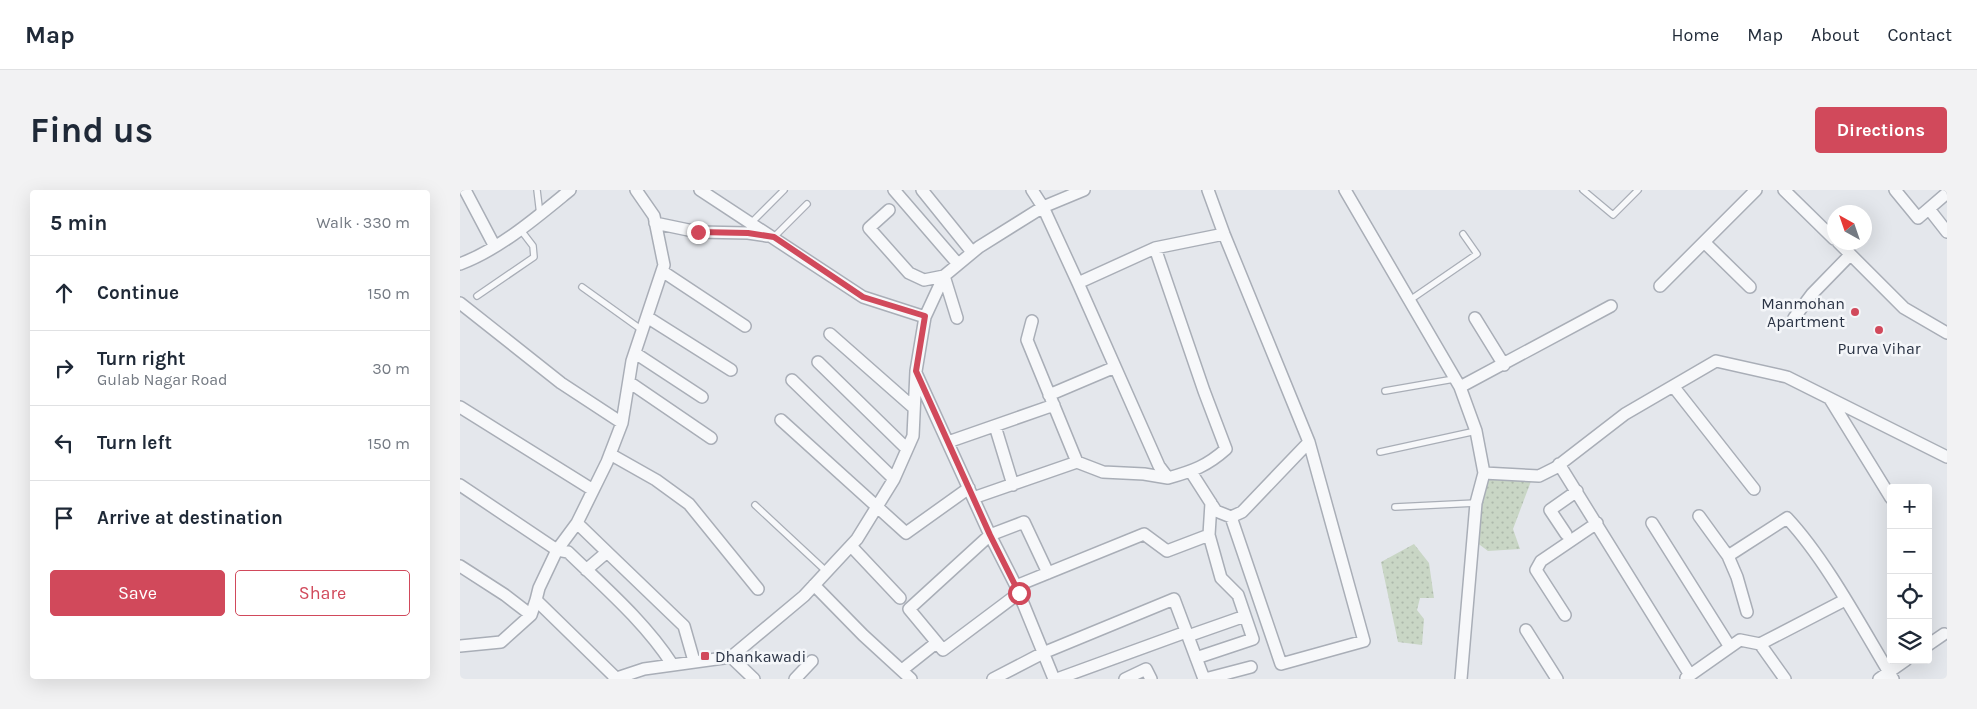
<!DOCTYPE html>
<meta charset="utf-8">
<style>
body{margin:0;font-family:Karla,sans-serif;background:#f2f2f3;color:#1f2937}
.controls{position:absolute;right:15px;bottom:15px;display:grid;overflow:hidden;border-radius:5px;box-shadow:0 5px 20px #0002}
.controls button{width:45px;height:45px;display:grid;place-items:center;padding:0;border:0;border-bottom:1px solid #e0e1e3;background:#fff;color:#1f2937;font:25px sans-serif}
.compass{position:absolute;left:1367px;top:15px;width:45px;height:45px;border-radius:50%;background:#fff;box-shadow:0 5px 20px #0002;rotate:320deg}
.stop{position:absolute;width:15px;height:15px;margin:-11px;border:4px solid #d1495b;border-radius:50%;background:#fff}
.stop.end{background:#d1495b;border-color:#fff;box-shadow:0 1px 5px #0008}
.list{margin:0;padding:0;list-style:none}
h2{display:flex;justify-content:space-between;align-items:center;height:65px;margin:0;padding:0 20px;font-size:21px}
h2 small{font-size:16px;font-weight:400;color:#747a83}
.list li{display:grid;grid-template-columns:32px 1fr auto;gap:15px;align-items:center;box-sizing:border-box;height:75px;padding:0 20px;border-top:1px solid #e0e1e3}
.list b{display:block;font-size:19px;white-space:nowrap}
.list p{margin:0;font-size:16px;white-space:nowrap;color:#747a83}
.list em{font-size:16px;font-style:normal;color:#747a83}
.actions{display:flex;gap:10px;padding:15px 20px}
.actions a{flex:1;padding:11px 0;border:1px solid #d1495b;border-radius:5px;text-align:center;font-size:18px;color:#d1495b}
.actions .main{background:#d1495b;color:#fff}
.icon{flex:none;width:28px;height:28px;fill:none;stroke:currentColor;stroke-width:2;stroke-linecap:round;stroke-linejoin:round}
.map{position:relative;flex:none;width:1487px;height:489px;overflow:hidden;border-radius:5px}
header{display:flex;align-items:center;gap:30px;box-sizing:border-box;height:70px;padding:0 25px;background:#fff;border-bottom:1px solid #e0e1e3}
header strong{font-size:24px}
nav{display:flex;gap:28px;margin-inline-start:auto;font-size:18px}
.intro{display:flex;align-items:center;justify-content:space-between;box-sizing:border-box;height:120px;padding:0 30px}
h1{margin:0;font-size:35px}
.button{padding:12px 22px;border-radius:5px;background:#d1495b;color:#fff;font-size:18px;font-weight:700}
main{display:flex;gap:30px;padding:0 30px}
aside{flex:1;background:#fff;border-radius:5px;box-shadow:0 5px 20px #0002}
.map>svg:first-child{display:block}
</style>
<header>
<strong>Map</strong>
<nav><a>Home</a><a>Map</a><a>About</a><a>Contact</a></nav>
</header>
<div class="intro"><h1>Find us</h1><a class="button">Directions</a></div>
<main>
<aside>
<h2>5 min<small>Walk · 330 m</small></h2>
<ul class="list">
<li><svg class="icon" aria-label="ahead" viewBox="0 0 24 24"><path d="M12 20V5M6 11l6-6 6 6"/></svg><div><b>Continue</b></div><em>150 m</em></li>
<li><svg class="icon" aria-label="right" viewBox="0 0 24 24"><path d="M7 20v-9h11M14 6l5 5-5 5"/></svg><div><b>Turn right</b><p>Gulab Nagar Road</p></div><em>30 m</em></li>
<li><svg class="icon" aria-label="left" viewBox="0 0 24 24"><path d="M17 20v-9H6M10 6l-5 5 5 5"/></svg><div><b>Turn left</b></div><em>150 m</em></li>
<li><svg class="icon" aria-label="arrive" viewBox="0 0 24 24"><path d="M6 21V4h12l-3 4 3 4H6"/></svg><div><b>Arrive at destination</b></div></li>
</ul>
<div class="actions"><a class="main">Save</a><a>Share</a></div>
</aside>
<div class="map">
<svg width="1487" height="489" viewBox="0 0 1487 489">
<defs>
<pattern id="garden-dots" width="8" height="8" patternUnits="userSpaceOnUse" patternTransform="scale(1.25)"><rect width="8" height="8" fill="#c9d6c5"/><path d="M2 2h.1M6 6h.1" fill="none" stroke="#adb8ab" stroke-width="1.8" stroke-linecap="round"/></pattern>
</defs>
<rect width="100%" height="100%" fill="#e4e7ec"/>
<path fill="url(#garden-dots)" d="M1026 286H1073L1053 339 1060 359 1028 361 1016 352Z
M954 354 969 373 974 408H960L957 420 964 429 962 455 938 452 921 372Z"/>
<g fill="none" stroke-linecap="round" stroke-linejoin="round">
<defs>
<path id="service" d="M77 0 80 25
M1123 0 1153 25 1178 0
M291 33 324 0
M314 47 347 14
M122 97 182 140
M17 106 74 67 73 56 60 39
M950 110 1017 64 1003 44
M925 201 994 189
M920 262 1016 241
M295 315 367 382
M935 317 1016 313"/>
<path id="minor" d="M5 0 34 55
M240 0 403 107 465 127
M434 0 498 74
M462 0 512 62
M572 0 583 17 618 93 699 276 708 288C733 281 747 276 766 259L744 201 695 58
M748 0 764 44 849 252 904 451 821 474 771 327
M885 0 1000 197 1016 241 1024 283 1016 313 1001 489
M1324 0 1374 49
M1435 0 1458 28 1487 3
M1469 19 1487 42
M429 20 409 38 449 83 464 90 484 86 497 128
M195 33 238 42 288 43 307 46
M1244 52 1290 97
M1378 52 1444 118 1487 143
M0 74C40 59 77 27 110 0
M202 81 285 136
M618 93 695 58 764 44
M1200 96 1296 0
M0 113 101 193 162 233 147 272 117 333 97 360 79 398 76 410 156 488
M187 127 271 180
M1015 128 1044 175
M1334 128 1352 104 1390 65
M572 131 567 150 617 272
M370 144 454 218
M175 163 242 207
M358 172 447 259
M456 183 530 345 556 396 594 489
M332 190 434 289
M169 192 251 248
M1213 196 1294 299
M1000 197 1151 116
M589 205 655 177
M1370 209 1431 308
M0 217 133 300
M321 230 446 343 509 298
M162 233 172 171 204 75 194 26 176 0
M535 236 553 295
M488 252 594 215
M150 264 196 290 229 314 298 399
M1099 274 1230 485
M731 282 756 321 771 327 782 322 849 252
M1024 283 1079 286 1095 278 1165 224 1256 171 1327 187 1487 267
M0 295 97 360 108 362C144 397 184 431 212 474
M513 308 617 272 643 282 684 284 708 288
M1239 326 1268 366 1327 328C1367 371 1402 438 1433 489
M117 333 147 362 126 380
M1192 333 1270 457
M1106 344 1090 320 1117 301
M391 356 440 408
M147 362 224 436 234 471
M1268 366 1277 387 1287 422
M0 376 45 405 71 425
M354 395 403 445 451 489
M556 396 684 344 707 361 749 345 751 313
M559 403 483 460 449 419 530 345 564 332 588 383
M1105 425 1076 380 1081 371 1137 333
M1066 440 1097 489
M728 446 785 426
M1300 454 1325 489
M1468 455 1484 444
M0 456 41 452 71 425 76 410
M271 467 294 489
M736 468 793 449 778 405 761 388 749 345
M442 480 476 453
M1226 488 1280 450 1300 454 1385 410
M154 489 184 479 271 467 344 406 397 349 434 289 453 246 456 181 465 127 484 86 519 57 583 17 624 0
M335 489 352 471
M533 489 583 463 714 409 744 489
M597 489 726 442
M665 489 686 479 691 489
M745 489 791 477
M1419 489 1446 470"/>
</defs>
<use href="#service" stroke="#a9aeb7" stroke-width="8"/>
<use href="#minor" stroke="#a9aeb7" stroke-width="14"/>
<use href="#service" stroke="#f7f8fa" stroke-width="5.5"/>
<use href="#minor" stroke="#f7f8fa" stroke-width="11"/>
</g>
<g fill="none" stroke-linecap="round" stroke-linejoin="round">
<path stroke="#d1495b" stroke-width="6" d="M238 42 288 43 314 47 403 107 465 126 456 181 530 345 559 403"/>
</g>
<g fill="#d1495b" stroke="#f4f6f9" stroke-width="2">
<circle cx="1395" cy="122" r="5"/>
<circle cx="1419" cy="140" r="5"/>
<rect x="240" y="461" width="10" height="10" rx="2.5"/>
</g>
<g text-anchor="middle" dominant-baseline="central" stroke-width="5" stroke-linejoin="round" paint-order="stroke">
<g font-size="16" fill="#2b3445" stroke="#f4f6f9" text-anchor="end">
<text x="1385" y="113">Manmohan<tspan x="1385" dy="18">Apartment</tspan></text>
<text x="1419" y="158" text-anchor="middle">Purva Vihar</text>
<text x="255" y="466" text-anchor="start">Dhankawadi</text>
</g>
</g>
</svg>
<div class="controls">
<button>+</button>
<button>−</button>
<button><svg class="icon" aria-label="locate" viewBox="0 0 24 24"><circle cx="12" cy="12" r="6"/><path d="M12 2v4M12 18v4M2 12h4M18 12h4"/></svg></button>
<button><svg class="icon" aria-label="layers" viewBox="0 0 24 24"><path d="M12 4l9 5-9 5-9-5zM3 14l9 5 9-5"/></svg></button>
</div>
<svg class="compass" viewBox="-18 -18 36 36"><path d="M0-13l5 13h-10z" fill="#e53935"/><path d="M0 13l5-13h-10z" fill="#747a83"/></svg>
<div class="stop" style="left:559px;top:403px"></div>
<div class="stop end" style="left:238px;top:42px"></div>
</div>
</main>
